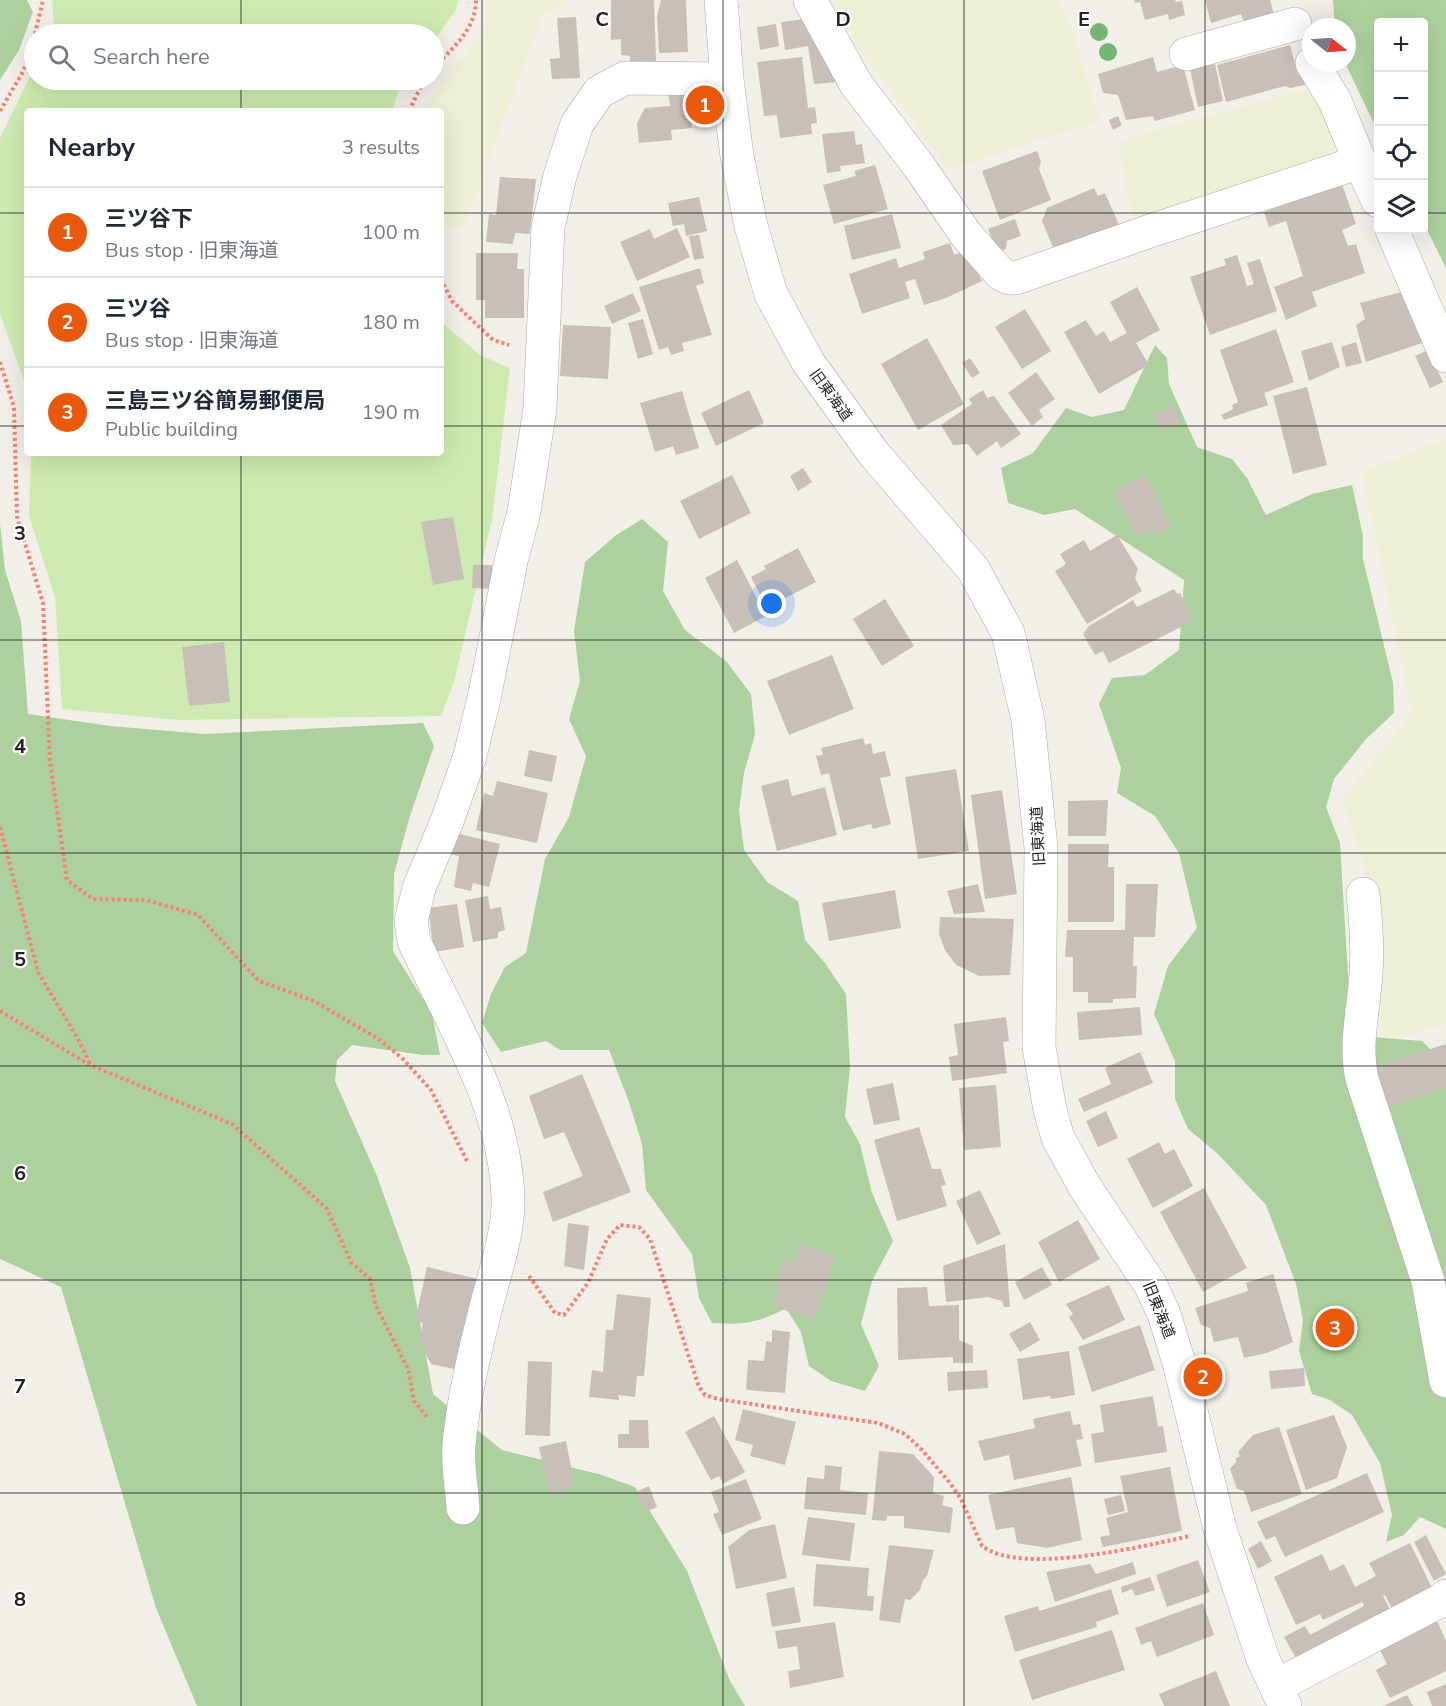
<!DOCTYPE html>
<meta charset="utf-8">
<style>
body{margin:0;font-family:"Nunito Sans","Noto Sans JP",sans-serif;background:#f6f6f7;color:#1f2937}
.controls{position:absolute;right:18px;top:18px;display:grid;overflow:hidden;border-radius:6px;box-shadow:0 6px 24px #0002}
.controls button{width:54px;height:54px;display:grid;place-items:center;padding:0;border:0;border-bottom:2px solid #e0e1e3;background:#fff;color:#1f2937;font:30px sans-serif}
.compass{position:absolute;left:1302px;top:18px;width:54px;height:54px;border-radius:50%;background:#fff;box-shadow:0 6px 24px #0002;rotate:107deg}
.you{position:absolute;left:772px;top:604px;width:21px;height:21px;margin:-15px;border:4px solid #fff;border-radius:50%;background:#1a73e8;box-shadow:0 0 0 9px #1a73e833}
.badge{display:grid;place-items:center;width:39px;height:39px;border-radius:50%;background:#ea580c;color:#fff;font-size:20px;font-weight:700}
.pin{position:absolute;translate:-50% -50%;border:3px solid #fff;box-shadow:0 2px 6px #0006}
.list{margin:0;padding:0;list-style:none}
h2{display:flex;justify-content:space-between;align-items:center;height:78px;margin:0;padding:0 24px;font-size:26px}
h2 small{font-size:20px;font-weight:400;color:#747a83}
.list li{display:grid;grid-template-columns:39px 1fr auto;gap:18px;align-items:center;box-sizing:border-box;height:90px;padding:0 24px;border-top:2px solid #e0e1e3}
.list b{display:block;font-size:22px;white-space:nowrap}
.list p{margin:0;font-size:20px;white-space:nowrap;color:#747a83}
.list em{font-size:20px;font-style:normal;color:#747a83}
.icon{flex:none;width:33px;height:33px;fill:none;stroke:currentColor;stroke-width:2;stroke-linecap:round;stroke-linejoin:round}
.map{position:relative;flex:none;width:1446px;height:1706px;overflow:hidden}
.search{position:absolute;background:#fff;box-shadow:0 6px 24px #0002;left:24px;top:24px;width:420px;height:66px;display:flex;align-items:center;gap:15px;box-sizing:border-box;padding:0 21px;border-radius:33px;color:#747a83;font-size:22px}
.panel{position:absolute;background:#fff;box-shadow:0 6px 24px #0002;left:24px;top:108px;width:420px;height:348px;border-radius:6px}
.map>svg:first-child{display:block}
</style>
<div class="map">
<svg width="1446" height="1706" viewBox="0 0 1446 1706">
<rect width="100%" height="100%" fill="#f2efe9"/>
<path fill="#eef0d5" d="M489 0H566L542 17 465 225 441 228V111H424L444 77 483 34Z
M832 0H1059L1069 19 1099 119 1098 123 1034 141 952 169 946 167 863 54Z
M1313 87 1336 136 1335 148 1330 155 1142 220 1132 214 1123 176 1120 141 1130 137Z
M1446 439V1024L1383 1043 1375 899 1342 800 1412 713 1362 472Z"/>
<path fill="#cdebb0" d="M52 0H458L456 10 434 41V34H51L54 30Z
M34 68V80H402L392 111H27V389L0 314V138Z
M441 320 448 328 480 355 510 368 492 520 454 682 441 716 179 720 62 709 55 597 29 516 31 453H441Z"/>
<path fill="#add19e" d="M0 0H27L33 12 19 50 0 80Z
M1333 0H1446V268L1424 224V22H1378V132L1345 63H1347V27H1335Z
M1155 345 1167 358 1169 384 1197 447 1232 459 1247 478 1266 515 1312 494 1352 485 1363 536V559L1393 683 1394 713 1366 739 1334 779 1326 807 1340 843 1349 992 1372 1037 1422 1041 1446 1065V1529L1420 1517 1404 1535 1386 1542 1392 1515 1380 1463 1352 1415 1330 1400 1312 1394 1299 1351 1303 1320 1296 1284 1266 1205 1217 1153 1188 1129 1175 1099V1061L1154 1014 1168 966 1197 928 1179 853 1155 816 1117 793 1121 768 1099 704 1112 678 1145 675 1179 650 1184 580 1075 509 1044 515 1008 503 1001 468 1033 453 1066 408 1092 417 1124 410Z
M642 519 668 542 663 591 685 630 726 661 751 694 755 734 744 773 739 810 744 850 767 882 798 901 805 940 825 963 846 994 850 1067 845 1117 860 1144 872 1193 893 1241 872 1281 861 1324 879 1366 865 1391 831 1381 809 1366 801 1332 786 1308C759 1323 742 1325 712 1323L699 1298 692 1254 646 1190 642 1144 629 1102 609 1050H560L546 1041 501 1052 482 1023 491 994 505 967 526 953 545 859 569 817 586 756 569 719 580 681 574 631 585 562 615 536Z
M0 524 5 570 21 621 28 714 110 726 205 734 423 723 434 746 410 816 394 874 393 951 432 1013 440 1055H423L352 1045 337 1060 335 1081 377 1176 410 1268 433 1394 502 1450 602 1475 635 1487 687 1571 730 1681 745 1706H197L156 1608 61 1287 0 1259Z"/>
<path fill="#c7bfb8" d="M611 0H654L656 61 630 63V56L621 55V39L611 40Z
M661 0H686L688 52 659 53 657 15Z
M1134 0H1175L1176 2 1182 1 1185 15 1169 20 1168 14 1145 20 1140 2 1135 3Z
M1205 0H1270L1274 15 1244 23 1241 14 1211 23Z
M576 17 580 78 552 79 550 59 560 58 557 18Z
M805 19 837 82 814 84 808 46 785 50 781 22Z
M776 24 779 46 760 50 757 27Z
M1290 45 1298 75 1302 74 1305 85 1290 88 1285 86 1226 102 1217 65Z
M802 57 808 108 815 107 817 123 811 124 812 134 780 138 777 115 764 116 757 62Z
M1153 57 1157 72 1183 65 1195 110 1155 121 1153 116 1126 120 1118 95 1103 93 1098 74Z
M1215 64 1223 101 1198 107 1190 69Z
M688 89 692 128 671 130 672 140 639 143 637 123 645 108 670 106 668 91Z
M1118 116 1122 125 1113 130 1109 120Z
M854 131 856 145 862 144 865 163 840 166 841 171 827 173 822 134Z
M1037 151 1041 162 1039 169 1051 200 1000 220 982 171Z
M875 165 888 209 834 224 823 185 856 176 854 171Z
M500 177 536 179 530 234 515 233 513 244 486 242 489 214 496 215Z
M1342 184 1356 224 1342 230 1348 246 1356 244 1365 273 1312 292 1317 306 1286 320 1274 287 1303 276 1286 221 1269 227 1264 212Z
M1094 188 1098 196 1105 193 1119 225 1055 252 1042 221 1047 208Z
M699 197 707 231 686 236 684 224 673 226 668 203Z
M892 214 901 248 852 260 844 226Z
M1015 219 1021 236 1007 241 1006 249 997 253 988 229Z
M677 228 690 257 637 281 620 242 650 229 654 239Z
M699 235 704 258 694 260 689 236Z
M950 243 954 255 967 250 982 281 946 298 924 305 915 279 905 282 910 298 862 314 849 274 896 258 899 268 925 259 923 252Z
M476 253H518L517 269H524V318H485V300H476Z
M1237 255 1247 286 1254 284 1247 263 1260 259 1277 311 1210 335 1190 277 1226 265 1224 259Z
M700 268 704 283 696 286 712 335 682 343 684 351 671 355 668 347 659 350 639 287Z
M1137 287 1160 330 1136 343 1149 365 1099 394 1064 332 1086 320 1096 336 1104 331 1110 342 1127 333 1110 302Z
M1405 291 1422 343 1366 362 1356 325 1365 319 1360 303Z
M633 293 641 311 612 324 604 306Z
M1025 309 1051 351 1022 369 995 327Z
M643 319 653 354 638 359 628 323Z
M563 325 611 327 608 379 560 376Z
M1276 329 1294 382 1264 393 1268 405 1224 420 1221 415 1233 409 1232 405 1238 402 1220 350Z
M927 338 964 404 918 430 881 364Z
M1332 342 1340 367 1309 381 1301 351Z
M1356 342 1362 363 1346 367 1341 347Z
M1428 350 1443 382 1430 388 1415 356Z
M970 358 980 373 972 378 962 363Z
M1036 372 1055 399 1039 410 1043 417 1032 426 1008 393Z
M1307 387 1327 465 1293 474 1273 396Z
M749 390 764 423 716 446 701 413Z
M983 390 987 398 994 396 1021 434 1001 448 997 441 977 456 968 444 953 445 941 425 972 404 969 399Z
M682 391 699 448 676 455 673 446 655 452 640 403Z
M1174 405 1182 421 1162 431 1154 415Z
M803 468 812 482 798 491 790 476Z
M732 475 751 513 699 539 680 501Z
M1146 475 1171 527 1154 535 1152 530 1137 538 1114 491Z
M453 517 464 579 433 585 421 522Z
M1117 535 1138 569 1135 578 1142 591 1087 624 1055 571 1066 564 1060 554 1084 540 1090 551Z
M798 548 816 582 767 608 751 577 766 569 764 566Z
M737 560 766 616 734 633 705 578Z
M473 565H492V589L472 588Z
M1174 589 1177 594 1180 593 1193 621 1109 663 1103 651 1095 655 1083 634 1089 626 1133 600 1137 607Z
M885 599 914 646 882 666 853 619Z
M224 642 230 702 189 706 182 647Z
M832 655 854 709 789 735 767 681Z
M863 738 865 745 871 743 873 754 885 751 891 776 880 778 891 824 873 829 871 824 843 831 829 773 821 775 816 756 823 755 821 748Z
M529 750 557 756 552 782 524 776Z
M956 769 969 851 918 859 905 777Z
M788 779 792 796 825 787 837 835 777 851 761 786Z
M497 781 548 793 537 843 476 830 484 793 493 796Z
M1002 790 1017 894 985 899 971 795Z
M1108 800 1106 836H1068V801Z
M456 833 500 844 489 887 473 883 471 891 454 887 459 856 450 854Z
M1068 844H1109L1108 867H1114V922H1068Z
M978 884 985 912 954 914 947 891Z
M1126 884H1158L1155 937H1134L1133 966H1137L1136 998 1113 999V1003H1088V992H1073V957H1065L1067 930H1125Z
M895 890 901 928 829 941 822 903Z
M488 896 490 909 501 907 505 930 498 932V938L473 942 465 900Z
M457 904 464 947 434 952 428 908Z
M940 917 1014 919 1010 975 979 976 956 965 945 950 939 934Z
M1140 1007 1142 1035 1079 1040 1077 1012Z
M1006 1017 1009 1041 1003 1042 1007 1073 952 1081 949 1057 958 1055 954 1024Z
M1446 1044V1088L1388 1107 1375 1067Z
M1140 1052 1153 1083 1084 1112 1078 1099 1111 1084 1105 1068Z
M582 1074 631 1192 553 1222 543 1192 583 1176 564 1132 544 1139 529 1096Z
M893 1083 900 1120 874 1125 866 1089Z
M996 1085 1001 1147 964 1150 959 1088Z
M1106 1111 1118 1138 1098 1147 1086 1121Z
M919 1127 932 1169H941L946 1185 941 1186 947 1206 897 1221 874 1140Z
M1159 1142 1165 1154 1174 1149 1193 1186 1153 1208 1127 1159Z
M1204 1188 1247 1268 1203 1292 1160 1212Z
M980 1190 1001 1234 977 1245 956 1201Z
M1078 1220 1100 1259 1059 1282 1038 1242Z
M568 1223 589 1226 584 1270 564 1266Z
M800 1244 835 1256 814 1320 773 1306 778 1290 775 1289 785 1259 794 1262Z
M1005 1244 1010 1307H1004L1002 1301 988 1297 946 1302 943 1266Z
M427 1267 478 1279 458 1370 431 1364 419 1341 423 1323 415 1321Z
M1042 1267 1052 1285 1024 1300 1015 1282Z
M1273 1274 1293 1342 1267 1353 1244 1358 1238 1337 1214 1342 1210 1328 1201 1325 1195 1308 1248 1291 1246 1283Z
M1109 1285 1125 1320 1083 1340 1069 1317 1073 1314 1066 1304Z
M927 1287 929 1306 959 1305V1340L973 1346V1363H953V1357L898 1360 897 1288Z
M617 1294 651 1298 644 1376H637L635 1397 618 1395 619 1400 589 1397 592 1370 603 1372 606 1330H613Z
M1030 1322 1040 1340 1020 1352 1009 1334Z
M1140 1325 1155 1370 1092 1392 1078 1347Z
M772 1330 790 1332 785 1393 746 1390 748 1360 764 1361 766 1341 772 1342Z
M1069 1351 1075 1395 1051 1399 1050 1396 1023 1400 1017 1359Z
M528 1361 552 1362 550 1436 525 1435Z
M1304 1368 1305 1386 1271 1389 1269 1371Z
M987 1370 988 1388 948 1391 947 1372Z
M1153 1396 1158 1427 1163 1426 1167 1452 1095 1463 1091 1434 1104 1432 1100 1405Z
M743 1409 796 1422 785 1465 750 1456 753 1445 735 1440Z
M1070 1411 1073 1425 1080 1424 1083 1439 1076 1440 1082 1466 1014 1480 1009 1455 984 1461 978 1441 1035 1428 1033 1419Z
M1334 1415 1347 1447 1337 1478 1306 1490 1286 1430Z
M714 1416 745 1472 723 1484 719 1476 711 1480 685 1432Z
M629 1420H648L649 1448H618V1434H629Z
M1279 1427 1302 1494 1251 1512 1244 1491 1237 1489 1230 1469 1236 1462V1458L1240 1456 1238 1452 1253 1435Z
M566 1441 575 1488 549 1493 539 1447Z
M879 1451 913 1454 934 1477 933 1493 944 1496 942 1505 953 1508 950 1533 904 1528V1516H887L886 1521 872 1520Z
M825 1465 842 1467 840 1490 868 1493 866 1515 804 1509 807 1477 824 1479Z
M1170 1467 1182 1531 1103 1547 1100 1537 1110 1535 1106 1518 1128 1512 1120 1476Z
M1367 1473 1384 1512 1285 1557 1275 1536 1266 1540 1257 1522Z
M1071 1477 1082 1540 1047 1548 1017 1543 1014 1527 996 1530 988 1495Z
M746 1479 762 1519 722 1535 713 1514 719 1512 711 1492Z
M649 1486 657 1507 646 1512 636 1492Z
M1121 1495 1125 1511 1108 1515 1104 1499Z
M808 1517 855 1523 850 1561 802 1555Z
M775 1524 787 1578 736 1589 728 1547 749 1530Z
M1426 1535 1446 1574 1434 1581 1414 1542Z
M1261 1541 1272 1561 1258 1569 1248 1549Z
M1410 1543 1434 1592 1394 1612 1385 1595 1383 1596 1393 1615 1300 1665 1284 1637 1305 1626 1310 1635 1364 1606 1362 1602 1323 1620 1320 1614 1296 1625 1274 1577 1322 1554 1330 1571 1344 1564 1355 1587 1376 1576 1369 1563Z
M889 1545 934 1550 927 1576 923 1580 920 1590 910 1600 905 1599 900 1623 879 1620Z
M1198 1560 1210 1592 1167 1607 1156 1575Z
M1133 1562 1136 1574 1055 1602 1046 1572 1090 1564 1096 1574Z
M816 1564 869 1568 867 1596H874L873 1611 813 1606Z
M1150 1577 1155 1590 1135 1596 1132 1589 1122 1593 1121 1587Z
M794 1587 801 1622 772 1627 766 1593Z
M1111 1589 1119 1614 1096 1622 1097 1627 1015 1652 1004 1616 1038 1606 1039 1611Z
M1203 1603 1214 1635 1157 1657 1151 1641 1141 1645 1135 1628Z
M1434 1614 1446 1641V1671L1390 1698 1376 1670 1387 1664 1379 1648Z
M835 1622 844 1677 790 1688 788 1671 800 1669 797 1646 778 1649 775 1631Z
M1112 1630 1125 1670 1032 1700 1019 1660Z
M1216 1671 1230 1706H1164L1159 1694Z
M1446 1684V1706H1432L1427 1692Z
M1407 1695 1413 1706H1383Z"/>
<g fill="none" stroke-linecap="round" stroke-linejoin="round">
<defs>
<path id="minor" d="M721 0 727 79 737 156 751 226 771 294 808 362 874 454 973 569 1008 633 1028 720 1041 848 1039 1047 1050 1110 1058 1138 1085 1187 1150 1284 1164 1314 1180 1366 1220 1529 1263 1659 1285 1706
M810 0 856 84 918 165 967 236 1001 274 1009 278H1016L1150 231 1360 162
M1186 54 1295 24
M1312 63 1335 101 1360 162 1378 201
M1392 230 1446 356
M1363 894C1366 921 1368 946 1366 973 1364 1009 1354 1043 1362 1079L1428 1281 1446 1381
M463 1508C462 1488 457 1465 459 1445 463 1400 474 1355 485 1311 493 1278 509 1233 508 1200 506 1106 452 1024 414 941L411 921 419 888 447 821 470 756 485 694 511 561 524 512 540 408 548 227 560 176 577 124 599 92 625 78 727 79
M1276 1686 1442 1600 1446 1596"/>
</defs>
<use href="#minor" stroke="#a9a9a9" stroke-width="34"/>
<path stroke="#fa8072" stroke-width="4" stroke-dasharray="3 3" stroke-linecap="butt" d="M35 34 43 0
M434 67C453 48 476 29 476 0
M0 111 24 70 34 36
M409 111 424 80
M441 279 452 301 493 340 509 345
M0 362 14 407 17 517 43 603 50 761 67 880 93 899 146 900 198 915 259 981 314 1001 380 1040 403 1059 431 1090 468 1163
M0 827 38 972 78 1039 90 1064
M0 1011 90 1065 232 1124 327 1209 351 1262 370 1279 376 1306 408 1369 414 1401 428 1418
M529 1276 555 1313 564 1315 588 1283 607 1239 620 1225 639 1227 650 1239 699 1387 705 1395 718 1399 878 1423 905 1434 922 1450 950 1483 961 1499 982 1546C1021 1576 1144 1546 1190 1536"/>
<use href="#minor" stroke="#fff" stroke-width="33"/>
</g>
<g fill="#74b475">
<circle cx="1099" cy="32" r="9"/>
<circle cx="1108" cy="52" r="9"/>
</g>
<path fill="none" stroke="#222" stroke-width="1.5" stroke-opacity="0.55" d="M241 0V34M482 0V1706M723 0V1706M964 0V1706M1205 0V1706M241 80V111M0 213H27M441 213H1378M1424 213H1446M0 426H27M441 426H1446M241 453V1706M0 640H1446M0 853H1446M0 1066H1446M0 1280H1446M0 1493H1446"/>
<g text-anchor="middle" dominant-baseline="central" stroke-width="4.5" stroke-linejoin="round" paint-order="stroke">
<g font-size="15" fill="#222" stroke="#fff">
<text transform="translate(831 395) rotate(54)">旧東海道</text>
<text transform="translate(1038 836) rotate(-93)">旧東海道</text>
<text transform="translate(1159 1310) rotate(68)">旧東海道</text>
</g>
</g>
<g font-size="20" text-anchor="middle" font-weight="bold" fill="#222" stroke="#fff" stroke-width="4.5" stroke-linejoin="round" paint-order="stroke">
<text x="602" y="26">C</text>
<text x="843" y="26">D</text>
<text x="1084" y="26">E</text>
<text x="20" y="540">3</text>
<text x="20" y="753">4</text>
<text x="20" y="966">5</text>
<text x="20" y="1180">6</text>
<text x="20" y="1393">7</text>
<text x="20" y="1606">8</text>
</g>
</svg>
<div class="controls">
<button>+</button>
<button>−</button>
<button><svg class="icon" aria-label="locate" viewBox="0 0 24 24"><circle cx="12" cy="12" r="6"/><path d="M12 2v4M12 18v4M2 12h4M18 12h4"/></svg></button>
<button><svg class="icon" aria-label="layers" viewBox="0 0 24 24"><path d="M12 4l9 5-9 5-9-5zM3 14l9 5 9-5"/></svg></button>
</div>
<svg class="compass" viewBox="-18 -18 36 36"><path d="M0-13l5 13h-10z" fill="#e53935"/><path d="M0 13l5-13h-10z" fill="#747a83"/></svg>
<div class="you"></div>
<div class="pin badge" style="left:705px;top:105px">1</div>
<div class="pin badge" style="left:1203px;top:1377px">2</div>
<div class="pin badge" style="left:1335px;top:1328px">3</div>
<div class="search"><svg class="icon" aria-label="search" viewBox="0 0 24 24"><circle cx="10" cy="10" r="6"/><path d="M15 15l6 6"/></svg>Search here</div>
<section class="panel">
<h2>Nearby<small>3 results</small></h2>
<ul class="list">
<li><span class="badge">1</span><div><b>三ツ谷下</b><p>Bus stop · 旧東海道</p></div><em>100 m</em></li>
<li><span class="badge">2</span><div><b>三ツ谷</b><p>Bus stop · 旧東海道</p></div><em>180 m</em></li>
<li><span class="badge">3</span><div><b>三島三ツ谷簡易郵便局</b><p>Public building</p></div><em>190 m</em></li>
</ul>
</section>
</div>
